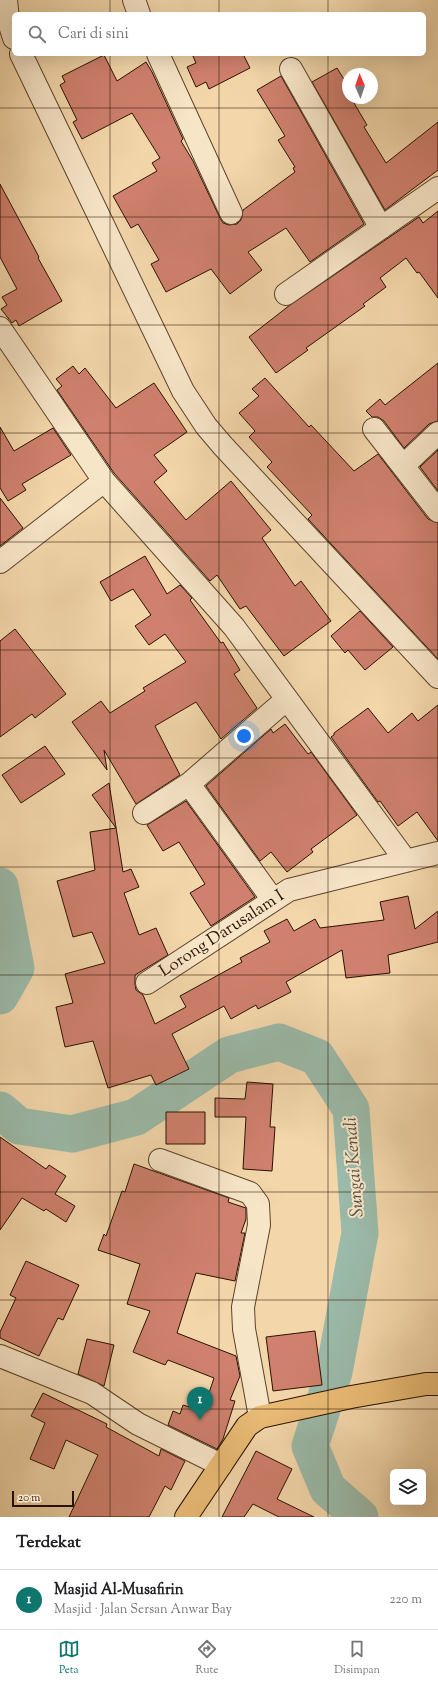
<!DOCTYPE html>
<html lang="id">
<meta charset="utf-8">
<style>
body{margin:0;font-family:"Sorts Mill Goudy",serif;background:#f2f2f2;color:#202124}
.controls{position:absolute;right:12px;bottom:12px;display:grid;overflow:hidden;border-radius:6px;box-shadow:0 4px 16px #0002}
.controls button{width:36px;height:36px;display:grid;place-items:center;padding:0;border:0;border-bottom:1px solid #e0e0e0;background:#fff;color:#202124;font:20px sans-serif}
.compass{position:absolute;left:342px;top:68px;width:36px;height:36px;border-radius:50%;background:#fff;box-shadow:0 4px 16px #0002;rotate:358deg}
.scale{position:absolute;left:12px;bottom:10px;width:62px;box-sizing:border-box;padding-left:4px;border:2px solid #2a1200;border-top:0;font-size:11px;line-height:14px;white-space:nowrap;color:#2a1200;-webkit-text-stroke:3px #f7e5c8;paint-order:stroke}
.you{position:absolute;left:244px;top:736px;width:14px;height:14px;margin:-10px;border:3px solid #fff;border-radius:50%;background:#1a73e8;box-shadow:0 0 0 6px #1a73e833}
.badge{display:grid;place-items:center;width:26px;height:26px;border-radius:50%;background:#0f766e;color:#fff;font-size:13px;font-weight:700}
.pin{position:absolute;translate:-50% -33px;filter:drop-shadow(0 1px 2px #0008)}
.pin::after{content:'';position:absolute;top:21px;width:14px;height:12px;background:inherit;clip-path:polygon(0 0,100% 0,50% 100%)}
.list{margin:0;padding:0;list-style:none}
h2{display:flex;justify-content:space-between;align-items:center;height:52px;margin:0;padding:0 16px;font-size:17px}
h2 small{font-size:13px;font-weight:400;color:#757577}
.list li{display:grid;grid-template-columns:26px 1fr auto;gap:12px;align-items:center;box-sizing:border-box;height:60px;padding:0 16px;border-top:1px solid #e0e0e0}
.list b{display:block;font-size:15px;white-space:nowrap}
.list p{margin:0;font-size:13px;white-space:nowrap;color:#757577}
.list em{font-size:13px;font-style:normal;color:#757577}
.icon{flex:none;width:22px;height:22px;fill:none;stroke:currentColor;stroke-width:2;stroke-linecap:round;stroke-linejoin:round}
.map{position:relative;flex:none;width:438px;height:1517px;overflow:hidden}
.search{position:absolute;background:#fff;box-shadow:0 4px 16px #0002;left:12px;right:12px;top:12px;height:44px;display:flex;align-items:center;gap:10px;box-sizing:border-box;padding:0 14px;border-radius:6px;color:#757577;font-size:15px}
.sheet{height:112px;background:#fff}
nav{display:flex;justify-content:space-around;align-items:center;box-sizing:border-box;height:56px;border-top:1px solid #e0e0e0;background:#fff;font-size:11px;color:#757577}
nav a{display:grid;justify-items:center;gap:2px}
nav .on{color:#0f766e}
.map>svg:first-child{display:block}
</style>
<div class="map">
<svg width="438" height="1517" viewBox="0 0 438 1517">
<rect width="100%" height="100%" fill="#f3d7ab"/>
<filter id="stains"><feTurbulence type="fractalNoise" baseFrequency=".005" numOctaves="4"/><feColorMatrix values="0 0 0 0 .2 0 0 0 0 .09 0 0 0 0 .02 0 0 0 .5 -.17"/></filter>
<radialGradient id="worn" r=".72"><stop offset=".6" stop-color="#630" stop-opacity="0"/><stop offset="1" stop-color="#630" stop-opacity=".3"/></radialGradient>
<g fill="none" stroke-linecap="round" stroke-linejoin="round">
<path stroke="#9bbaa9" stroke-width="37" d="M0 886 16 968 0 996
M0 1110 19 1126 72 1134 136 1117 229 1055 279 1042 317 1057 351 1109 360 1233 334 1372 310 1446 328 1489 360 1517"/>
</g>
<path fill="#cf806e" stroke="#2a1200" d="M192 54H243L250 68 209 89 206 82 196 87 187 67 196 63Z
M104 55 117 81 146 62 152 72 183 139 181 141 193 161 220 218 223 223 229 225 237 224 241 220 243 210 295 172 293 168 295 167 278 140 285 136 257 90 281 76 364 224 310 262 286 228 248 252 262 270 230 294 211 269 166 292 151 264 159 260 138 224 131 228 113 196 157 171 152 163 160 158 132 113 82 139 73 122 77 120 60 85 65 82 62 76Z
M337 68 348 86V98H351L367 125 364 127 386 163 438 122V170L385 210 312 82Z
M0 184 39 257 38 258 62 301 19 326 16 320 12 323 1 309 7 305 2 297 17 289 0 257Z
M438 211V298L419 272 417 273 406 258 380 278 386 287 363 304 365 306 306 348 308 350 276 373 249 337 290 305 419 217 423 223Z
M438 363V421L429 424 404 448 384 421 378 417H372L366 411 380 399 385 405Z
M73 366 79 374 85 368 116 408 154 383 187 432 154 455 167 471 154 482 186 520 231 481 271 530 262 538 295 586 301 581 331 621 284 656 246 606 240 609 217 575 210 581 114 473 57 390 62 386 56 379Z
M265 378 309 427 311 425 354 471 378 454 428 519 438 523V659L308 519 312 515 267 467 272 462 249 437 255 431 239 413 259 396 252 389Z
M0 427 14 451 53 428 71 455 22 484 26 490 8 501 0 488Z
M438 450V491L420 467Z
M0 498 23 528 0 546Z
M145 556 167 594 180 585 192 598 190 600 221 643 223 642 240 670 234 674 257 708 221 739 196 702 155 726 180 775 136 804 104 750 107 770 72 722 101 701 110 713 145 691 143 688 186 662 165 634 149 645 135 626 151 615 133 589 111 601 100 582Z
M360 611 393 647 365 670 348 650 345 653 331 636Z
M15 629 66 694 35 718 32 714 0 737V641Z
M438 705V841L417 812 398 826 380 801 378 802 331 737 334 735V733L368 708 388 733 412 713 418 721Z
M285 724 308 754 311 752 357 815 311 849 313 852 287 872 271 852 260 861 206 786 271 729 273 733Z
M45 746 65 774 21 803 2 775Z
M109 783 123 872 131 869 139 887 124 893 139 935 156 928 168 955 135 975V984L136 990 143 995 155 1024 186 1007 180 996 242 962 240 958 270 942 264 931 287 919 294 931 315 919 320 928 384 920 380 902 408 896 415 929 438 911V942L388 955 390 973 346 978 342 950 286 982 291 992 258 1009 256 1005 231 1019 224 1006 172 1034 189 1069 156 1085 151 1075 108 1088 93 1041 65 1047 56 1007 73 1003 65 974 105 963 92 932 73 937 57 881 95 870 90 832 116 828 92 795Z
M186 801 255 897 211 926 190 893 205 884 179 842 163 851 147 825Z
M247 1082 273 1084 270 1127H275L272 1171 243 1169 246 1117H215V1098L245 1099Z
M166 1112H205V1144H166Z
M0 1137 46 1169 49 1165 66 1176 55 1194 75 1206 66 1222 46 1209 44 1211 22 1198 0 1230Z
M134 1164 229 1198 228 1202 246 1208V1219L241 1233H245L235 1281 196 1273 177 1333 236 1356 240 1376 230 1400 235 1401 223 1439 217 1449 168 1425 173 1411 180 1414 183 1405 203 1411 214 1378 168 1360 165 1365 133 1352 150 1311 127 1304 140 1264 98 1250 104 1234 106 1236 122 1191 125 1192Z
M26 1261 79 1285 63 1320 58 1318 39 1356 0 1338V1332L16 1298 10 1295Z
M315 1331 322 1385 273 1391 266 1337Z
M87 1339 114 1345 104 1386 78 1374Z
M43 1393 107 1424 106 1427 159 1456 161 1449 185 1461 171 1490 165 1486 149 1517H69L98 1455 66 1440 54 1469 30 1459 45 1423 31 1416Z
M256 1451 292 1469 277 1499 314 1517H279L253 1504 244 1517H222Z"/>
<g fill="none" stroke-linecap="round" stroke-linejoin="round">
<defs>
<path id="minor" d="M6 0 8 19 14 38
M134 0 139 14
M21 54 183 391 206 426 223 446 438 677
M158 54 231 213
M291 69 381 228
M286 294 438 188
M0 328 104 481 234 627 406 861
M374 429 438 511
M403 466 438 433
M0 562 104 481
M189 784 273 900
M144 813 189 784 287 699
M147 983 289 890 438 853
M160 1160 250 1193 258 1204 259 1225 243 1307 244 1329 260 1417
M0 1356 92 1393 138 1424 221 1465"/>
<path id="major" d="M186 1517 247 1426 260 1417 351 1397 426 1384H438"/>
</defs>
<use href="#minor" stroke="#5c432b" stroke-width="24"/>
<use href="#major" stroke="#2a1200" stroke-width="24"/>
<use href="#minor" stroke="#f7e5c8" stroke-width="22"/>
<use href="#major" stroke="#eabc76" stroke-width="22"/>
</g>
<path fill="none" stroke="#2a1200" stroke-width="1" stroke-opacity="0.55" d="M110 0V14M219 0V14M328 0V14M110 54V1517M219 54V1517M328 54V1517M0 108H438M0 217H438M0 325H438M0 433H438M0 542H438M0 650H438M0 758H438M0 867H438M0 975H438M0 1084H438M0 1192H438M0 1300H438M0 1409H438"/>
<g text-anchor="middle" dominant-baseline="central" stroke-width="4" stroke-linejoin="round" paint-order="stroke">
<g font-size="17" fill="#2a1200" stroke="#f7e5c8">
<text transform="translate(222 934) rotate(-33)">Lorong Darusalam I</text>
</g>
<g font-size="18" font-style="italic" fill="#524d3b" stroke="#f7e5c8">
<text transform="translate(355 1167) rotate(-94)">Sungai Kenali</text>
</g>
</g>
<rect width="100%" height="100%" filter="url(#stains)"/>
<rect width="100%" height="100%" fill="url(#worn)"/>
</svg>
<div class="controls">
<button><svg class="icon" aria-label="layers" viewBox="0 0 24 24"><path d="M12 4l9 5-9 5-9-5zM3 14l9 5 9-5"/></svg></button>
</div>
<svg class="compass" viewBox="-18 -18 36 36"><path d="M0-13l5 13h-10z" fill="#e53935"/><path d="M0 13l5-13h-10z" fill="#757577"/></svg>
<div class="scale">20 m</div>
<div class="you"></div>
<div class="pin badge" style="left:200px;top:1420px">1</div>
<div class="search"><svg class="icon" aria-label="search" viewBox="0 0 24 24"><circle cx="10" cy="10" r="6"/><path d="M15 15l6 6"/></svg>Cari di sini</div>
</div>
<section class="sheet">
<h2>Terdekat<small></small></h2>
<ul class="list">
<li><span class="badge">1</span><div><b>Masjid Al-Musafirin</b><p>Masjid · Jalan Sersan Anwar Bay</p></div><em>220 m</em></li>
</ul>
</section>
<nav>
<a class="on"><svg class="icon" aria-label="map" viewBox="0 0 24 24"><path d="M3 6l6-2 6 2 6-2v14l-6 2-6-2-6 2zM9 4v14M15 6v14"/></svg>Peta</a>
<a><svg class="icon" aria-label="directions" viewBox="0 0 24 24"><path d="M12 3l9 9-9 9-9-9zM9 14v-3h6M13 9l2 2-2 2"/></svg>Rute</a>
<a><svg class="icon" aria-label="saved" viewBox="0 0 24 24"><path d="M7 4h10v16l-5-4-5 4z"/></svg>Disimpan</a>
</nav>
